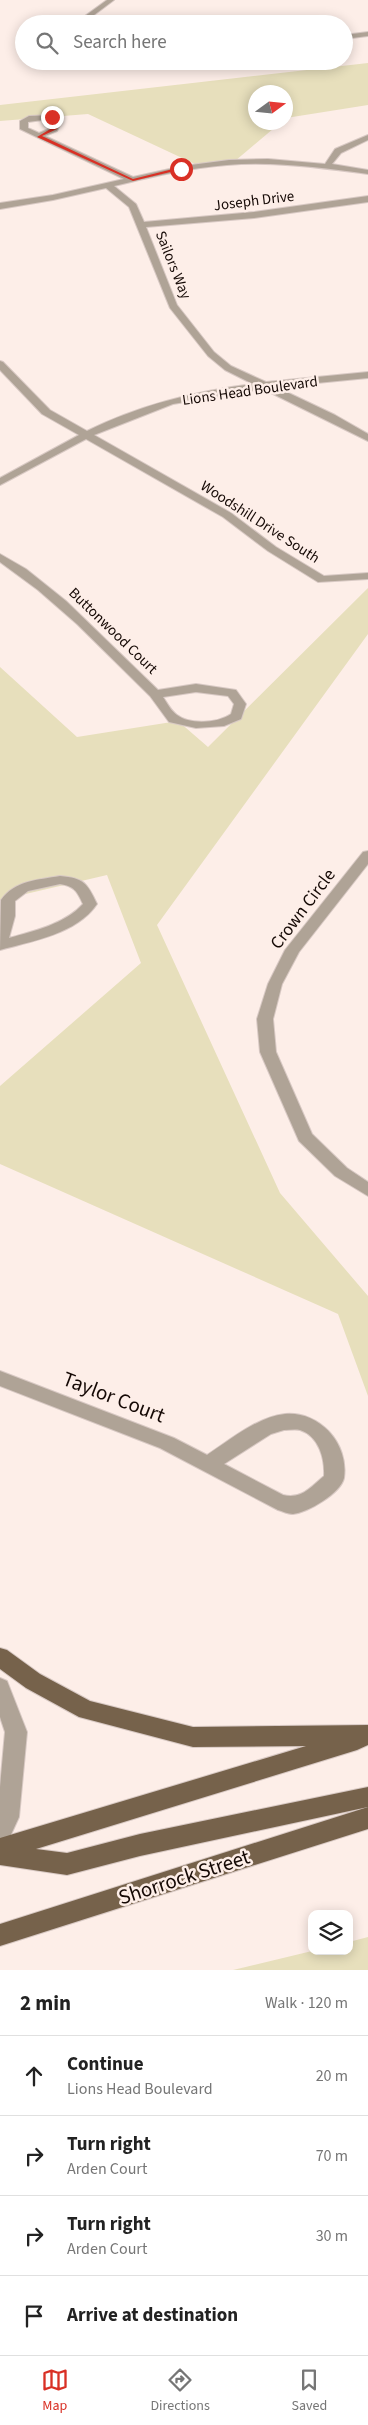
<!DOCTYPE html>
<meta charset="utf-8">
<style>
body{margin:0;font-family:"Source Sans 3",sans-serif;background:#f6f6f6;color:#222}
.controls{position:absolute;right:15px;bottom:15px;display:grid;overflow:hidden;border-radius:10px;box-shadow:0 2px 12px #0003}
.controls button{width:45px;height:45px;display:grid;place-items:center;padding:0;border:0;border-bottom:1px solid #e0e0e0;background:#fff;color:#222;font:25px sans-serif}
.compass{position:absolute;left:248px;top:85px;width:45px;height:45px;border-radius:50%;background:#fff;box-shadow:0 2px 12px #0003;rotate:75deg}
.stop{position:absolute;width:15px;height:15px;margin:-11px;border:4px solid #d93025;border-radius:50%;background:#fff}
.stop.end{background:#d93025;border-color:#fff;box-shadow:0 1px 5px #0008}
.list{margin:0;padding:0;list-style:none}
h2{display:flex;justify-content:space-between;align-items:center;height:65px;margin:0;padding:0 20px;font-size:21px}
h2 small{font-size:16px;font-weight:400;color:#767676}
.list li{display:grid;grid-template-columns:32px 1fr auto;gap:15px;align-items:center;box-sizing:border-box;height:80px;padding:0 20px;border-top:1px solid #e0e0e0}
.list b{display:block;font-size:19px;white-space:nowrap}
.list p{margin:0;font-size:16px;white-space:nowrap;color:#767676}
.list em{font-size:16px;font-style:normal;color:#767676}
.icon{flex:none;width:28px;height:28px;fill:none;stroke:currentColor;stroke-width:2;stroke-linecap:round;stroke-linejoin:round}
.map{position:relative;flex:none;width:368px;height:1970px;overflow:hidden}
.search{position:absolute;background:#fff;box-shadow:0 2px 12px #0003;left:15px;right:15px;top:15px;height:55px;display:flex;align-items:center;gap:12px;box-sizing:border-box;padding:0 18px;border-radius:28px;color:#767676;font-size:19px}
.sheet{height:385px;background:#fff}
nav{display:flex;justify-content:space-around;align-items:center;box-sizing:border-box;height:70px;border-top:1px solid #e0e0e0;background:#fff;font-size:14px;color:#767676}
nav a{display:grid;justify-items:center;gap:2px}
nav .on{color:#d93025}
.map>svg:first-child{display:block}
</style>
<div class="map">
<svg width="368" height="1970" viewBox="0 0 368 1970">
<rect width="100%" height="100%" fill="#fdeee8"/>
<path fill="#e7dfbc" d="M368 63V105L286 118V92H255V122L280 123 235 161 197 165 88 114 0 121V105Z
M368 588V634L157 925 280 1193 368 1296V1396L338 1314 0 1164V1086L141 963 107 875 0 900V667L77 737 178 721 208 747Z
M368 1937V1970H233L312 1951H349V1942Z"/>
<g fill="none" stroke-linecap="round" stroke-linejoin="round">
<defs>
<path id="minor" d="M107 0H114L82 24H74Z
M368 32V36L344 39V35Z
M70 61H119L91 65Z
M55 115 61 122 57 131 45 136 133 177 183 166 229 160 268 159 325 164 335 149 368 135V140L341 153 332 164 368 170V174C322 168 274 161 227 165 189 168 151 177 114 186L136 204 144 222 254 212 368 196V202L254 218 146 227 177 305 214 352 231 366 266 382 368 372V378L276 387 335 415 368 434V441L263 389 173 404 94 435 231 513 276 547 324 576 368 573V579L318 582 268 551 223 517 86 439 0 485V478L79 435 42 414 0 370V361L3 362 50 410 87 431C140 405 195 391 253 384L225 370 208 356 170 308 129 207 106 188 53 200 0 209V203L53 195 124 179 20 129V121L29 116ZM50 119 53 122 51 128 39 133 28 128V122Z
M0 554 26 569 66 601 158 690 196 684 236 690 246 704 241 719 224 726 196 728 169 722 150 696 77 624 38 590 0 562ZM196 692 228 696 234 704 231 714C218 723 190 725 177 715 171 711 167 703 163 697Z
M368 851V864L299 952 282 984 273 1019 276 1052 312 1134 347 1168 368 1182V1196L335 1176 299 1141 260 1052 257 1019 268 984 285 950 363 852Z
M60 876C84 878 87 883 97 904 77 934 32 941 0 950L1 900C15 880 38 880 60 876ZM60 884C74 886 77 891 83 904 65 924 34 931 9 938L15 916V901L28 891Z
M0 1371 174 1438 207 1455C230 1440 257 1417 285 1414 319 1411 349 1443 344 1478 341 1493 307 1513 293 1514 288 1514 282 1511 278 1510L160 1448 0 1386ZM284 1430C289 1430 295 1429 300 1430 319 1436 325 1459 324 1476 311 1487 301 1500 283 1495L224 1464 271 1434Z
M0 1678 7 1681 27 1732 19 1817 8 1841 0 1844V1787L5 1732 0 1717Z"/>
<path id="major" d="M0 1648 7 1650 40 1674 90 1701 193 1727 368 1725V1745L357 1750 36 1849 67 1853 140 1834 368 1787V1807L140 1856 67 1875 0 1865V1838L306 1746 193 1747 79 1717 26 1688 0 1669Z
M368 1807V1829L0 1946V1924Z"/>
</defs>
<use href="#minor" stroke="#d8c9c4" stroke-width="2"/>
<use href="#major" stroke="#d8c9c4" stroke-width="2"/>
<use href="#minor" fill="#afa396" fill-rule="evenodd"/>
<use href="#major" fill="#76624b" fill-rule="evenodd"/>
</g>
<path fill="#d93025" d="M54 116 59 122 57 129 42 136 133 179 181 167 183 169 133 181 37 137 52 128 55 122 50 117Z"/>
<g text-anchor="middle" dominant-baseline="central" stroke-width="5" stroke-linejoin="round" paint-order="stroke">
<g font-size="15" fill="#150905" stroke="#fdeee8">
<text transform="translate(254 201) rotate(-7)">Joseph Drive</text>
<text transform="translate(173 265) rotate(68)">Sailors Way</text>
<text transform="translate(250 391) rotate(-8)">Lions Head Boulevard</text>
<text transform="translate(260 522) rotate(33)">Woodshill Drive South</text>
<text transform="translate(113 631) rotate(44)">Buttonwood Court</text>
</g>
<g font-size="18" fill="#150905" stroke="#fdeee8">
<text transform="translate(303 909) rotate(-53)">Crown Circle</text>
</g>
<g font-size="21" fill="#150905" stroke="#fdeee8">
<text transform="translate(114 1397) rotate(21)">Taylor Court</text>
<text transform="translate(184 1877) rotate(-18)">Shorrock Street</text>
</g>
</g>
</svg>
<div class="controls">
<button><svg class="icon" aria-label="layers" viewBox="0 0 24 24"><path d="M12 4l9 5-9 5-9-5zM3 14l9 5 9-5"/></svg></button>
</div>
<svg class="compass" viewBox="-18 -18 36 36"><path d="M0-13l5 13h-10z" fill="#e53935"/><path d="M0 13l5-13h-10z" fill="#767676"/></svg>
<div class="stop" style="left:181px;top:169px"></div>
<div class="stop end" style="left:52px;top:117px"></div>
<div class="search"><svg class="icon" aria-label="search" viewBox="0 0 24 24"><circle cx="10" cy="10" r="6"/><path d="M15 15l6 6"/></svg>Search here</div>
</div>
<section class="sheet">
<h2>2 min<small>Walk · 120 m</small></h2>
<ul class="list">
<li><svg class="icon" aria-label="ahead" viewBox="0 0 24 24"><path d="M12 20V5M6 11l6-6 6 6"/></svg><div><b>Continue</b><p>Lions Head Boulevard</p></div><em>20 m</em></li>
<li><svg class="icon" aria-label="right" viewBox="0 0 24 24"><path d="M7 20v-9h11M14 6l5 5-5 5"/></svg><div><b>Turn right</b><p>Arden Court</p></div><em>70 m</em></li>
<li><svg class="icon" aria-label="right" viewBox="0 0 24 24"><path d="M7 20v-9h11M14 6l5 5-5 5"/></svg><div><b>Turn right</b><p>Arden Court</p></div><em>30 m</em></li>
<li><svg class="icon" aria-label="arrive" viewBox="0 0 24 24"><path d="M6 21V4h12l-3 4 3 4H6"/></svg><div><b>Arrive at destination</b></div></li>
</ul>
</section>
<nav>
<a class="on"><svg class="icon" aria-label="map" viewBox="0 0 24 24"><path d="M3 6l6-2 6 2 6-2v14l-6 2-6-2-6 2zM9 4v14M15 6v14"/></svg>Map</a>
<a><svg class="icon" aria-label="directions" viewBox="0 0 24 24"><path d="M12 3l9 9-9 9-9-9zM9 14v-3h6M13 9l2 2-2 2"/></svg>Directions</a>
<a><svg class="icon" aria-label="saved" viewBox="0 0 24 24"><path d="M7 4h10v16l-5-4-5 4z"/></svg>Saved</a>
</nav>
